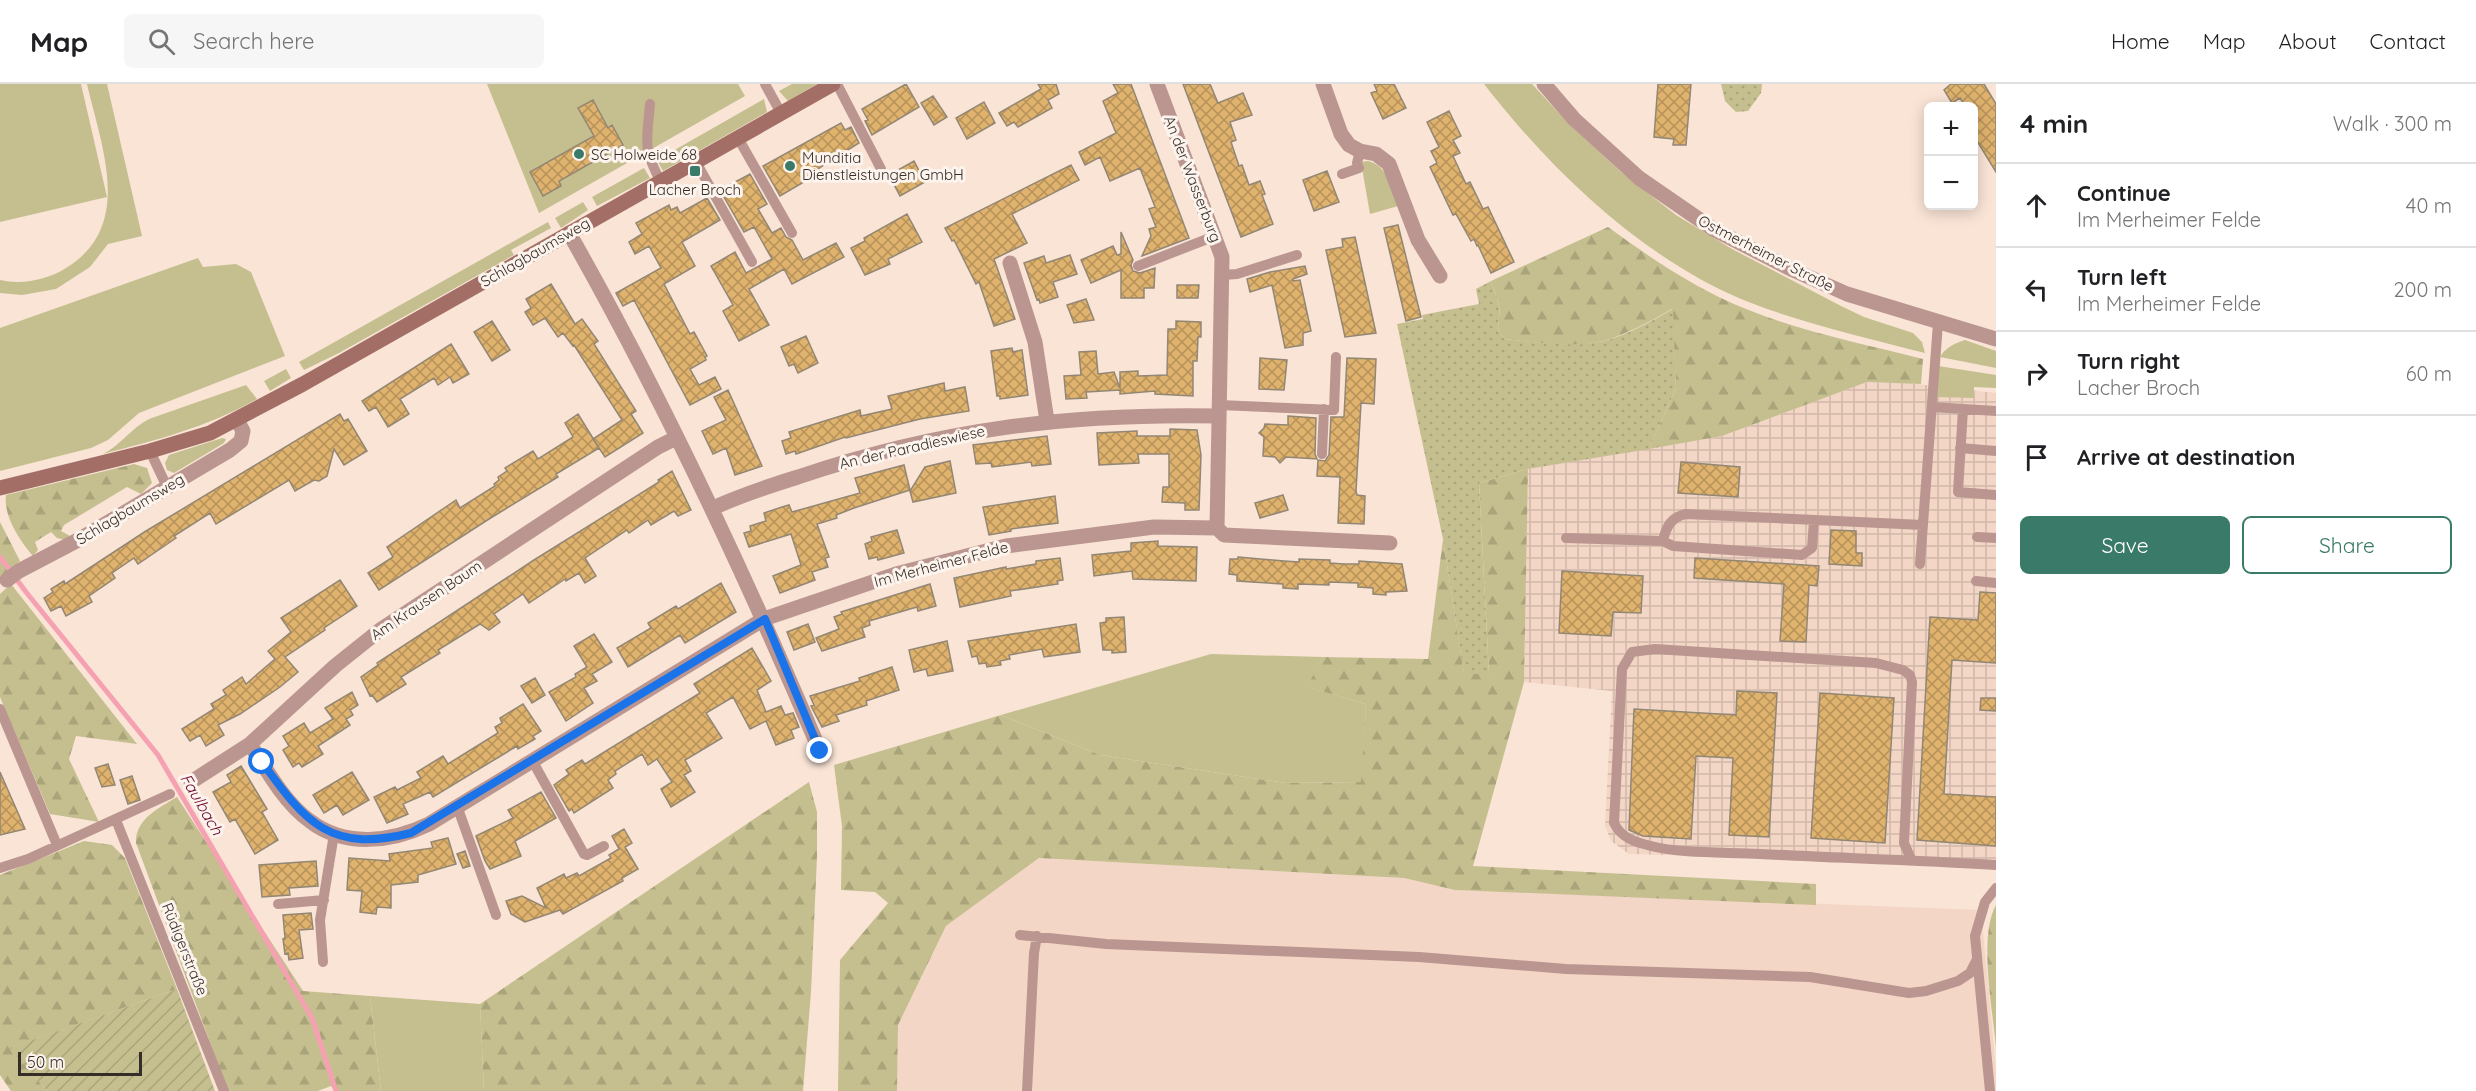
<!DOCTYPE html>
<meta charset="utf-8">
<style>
body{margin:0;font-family:Quicksand,sans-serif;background:#f6f6f6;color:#202124}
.controls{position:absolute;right:18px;top:18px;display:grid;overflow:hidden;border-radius:9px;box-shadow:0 3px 15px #0003}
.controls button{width:54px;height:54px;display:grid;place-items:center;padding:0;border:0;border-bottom:2px solid #e0e0e0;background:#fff;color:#202124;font:30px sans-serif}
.scale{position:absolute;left:18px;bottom:15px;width:124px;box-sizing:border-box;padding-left:6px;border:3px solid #352d28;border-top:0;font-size:16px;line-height:21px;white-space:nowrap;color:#352d28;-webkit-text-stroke:4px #fdf4ee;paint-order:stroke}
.stop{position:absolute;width:18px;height:18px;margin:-14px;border:4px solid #1a73e8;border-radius:50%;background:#fff}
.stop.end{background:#1a73e8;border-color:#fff;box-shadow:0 2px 6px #0008}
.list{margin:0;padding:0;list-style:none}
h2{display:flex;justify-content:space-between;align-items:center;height:78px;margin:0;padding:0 24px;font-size:26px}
h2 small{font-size:20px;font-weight:400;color:#757577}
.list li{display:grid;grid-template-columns:39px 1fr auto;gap:18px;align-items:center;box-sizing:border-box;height:84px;padding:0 24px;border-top:2px solid #e0e0e0}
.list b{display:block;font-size:22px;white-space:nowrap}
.list p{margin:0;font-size:20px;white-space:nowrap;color:#757577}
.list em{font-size:20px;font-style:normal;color:#757577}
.actions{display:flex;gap:12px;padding:18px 24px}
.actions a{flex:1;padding:14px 0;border:2px solid #3a7a68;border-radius:9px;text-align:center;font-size:21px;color:#3a7a68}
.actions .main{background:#3a7a68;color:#fff}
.icon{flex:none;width:33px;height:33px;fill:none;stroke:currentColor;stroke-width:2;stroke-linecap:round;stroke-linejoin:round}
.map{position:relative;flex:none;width:1996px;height:1007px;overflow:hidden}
header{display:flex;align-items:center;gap:36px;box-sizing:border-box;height:84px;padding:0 30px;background:#fff;border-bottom:2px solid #e0e0e0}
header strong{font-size:28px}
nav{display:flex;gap:33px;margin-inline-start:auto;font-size:21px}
.search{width:420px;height:54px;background:#f6f6f6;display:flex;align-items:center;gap:15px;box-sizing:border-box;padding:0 21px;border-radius:9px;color:#757577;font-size:22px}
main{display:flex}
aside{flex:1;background:#fff}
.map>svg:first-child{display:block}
</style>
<header>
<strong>Map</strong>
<div class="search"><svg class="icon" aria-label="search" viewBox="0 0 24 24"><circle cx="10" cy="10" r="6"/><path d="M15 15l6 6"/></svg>Search here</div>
<nav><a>Home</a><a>Map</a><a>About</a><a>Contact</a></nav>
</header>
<main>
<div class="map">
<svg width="1996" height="1007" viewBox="0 0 1996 1007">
<defs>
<pattern id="industrial-grid" width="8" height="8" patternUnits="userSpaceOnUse" patternTransform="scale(1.5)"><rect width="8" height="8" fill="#f3d6c5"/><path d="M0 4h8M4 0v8" fill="none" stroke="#d1b8a9"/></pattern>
<pattern id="forest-firs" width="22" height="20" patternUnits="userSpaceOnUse" patternTransform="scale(1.5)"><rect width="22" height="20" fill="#c5bf8f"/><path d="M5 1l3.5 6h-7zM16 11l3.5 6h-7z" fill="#aaa47b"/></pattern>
<pattern id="park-dots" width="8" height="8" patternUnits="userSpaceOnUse" patternTransform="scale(1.5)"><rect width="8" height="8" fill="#c5bf8f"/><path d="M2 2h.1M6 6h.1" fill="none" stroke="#aaa47b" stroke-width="1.8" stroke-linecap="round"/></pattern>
<pattern id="garden-furrows" width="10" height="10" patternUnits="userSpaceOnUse" patternTransform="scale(1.5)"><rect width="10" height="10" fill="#c5bf8f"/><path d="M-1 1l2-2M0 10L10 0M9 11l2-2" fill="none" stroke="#aaa47b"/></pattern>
<pattern id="building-cross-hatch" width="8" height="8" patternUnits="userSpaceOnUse" patternTransform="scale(1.5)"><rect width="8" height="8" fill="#dfb36d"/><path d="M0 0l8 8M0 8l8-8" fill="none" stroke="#b6925a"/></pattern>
</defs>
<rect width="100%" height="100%" fill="#f9e4d6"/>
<path fill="#f3d6c5" d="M1039 774 1404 794 1456 806 1981 826 1996 985V1007H897L898 941 946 842Z"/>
<path fill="url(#industrial-grid)" d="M1867 298 1908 299 1996 309V780L1629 770 1611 757 1605 742 1612 607 1524 598 1528 385 1722 352Z"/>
<path fill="#c5bf8f" d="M0 0H81L107 113 0 138Z
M87 0H107L142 152 108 160 90 183 56 205 22 211 0 209V196C22 201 47 196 66 184 135 142 101 62 87 0Z
M487 0H738L745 12 539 129Z
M792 0H817L788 17 779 7Z
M1484 0H1532L1572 43 1622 89 1676 131 1732 165 1841 222 1864 233 1913 249 1922 258 1925 269C1864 253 1800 239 1741 215 1640 172 1551 86 1484 0Z
M764 15 767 28 663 87 657 76Z
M1368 77C1388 81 1391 105 1398 122L1370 130 1361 78Z
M644 84 650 94 597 122 592 113Z
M583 118 588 126 561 144 555 134Z
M548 138 551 144 511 166 514 171 339 269 304 286 299 278Z
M198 174 203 183 236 180 251 188 285 272 139 329 108 356 91 364 0 387V244Z
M1965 256 1996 267V284L1940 273C1945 264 1955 259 1965 256Z
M1938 282 1996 291V304L1974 303V314L1937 313Z
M286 285 291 294 270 307 264 297Z
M246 301 257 315C208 343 157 356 103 370 121 361 131 344 149 335Z
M222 354 226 355 224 359 174 389 167 386 165 379 169 371Z
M1211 570 1323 573 1308 603 1366 620 1362 698 1286 699 1100 671 1001 631Z
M370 912 480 920 484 1007H381Z"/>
<path fill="url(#forest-firs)" d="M1608 143C1652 175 1696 205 1746 225 1803 248 1864 260 1923 275L1921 300 1867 298 1722 352 1649 365 1676 304 1672 225C1647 239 1623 253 1594 259 1566 264 1533 258 1505 255 1492 245 1502 234 1499 222 1497 213 1494 205 1491 197Z
M134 380 147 384 152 399 141 410 127 403 64 441 61 447 70 452 65 456 57 454 51 448 35 458 38 466 33 472C20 457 3 432 6 411Z
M1528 385 1524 598 1473 782 1816 800V821L1455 806 1404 794 1039 774 946 842 898 941 897 1007H838L840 876 888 819 875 808 841 806 842 742 834 681 1001 631 1100 671 1286 699 1361 698 1366 620 1307 603 1323 573 1428 575 1443 455 1464 589 1489 590 1479 399Z
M0 438 20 477 0 496Z
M11 500 137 660 76 652 69 675 99 738 50 730 0 613V510Z
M809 698 817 728V772L811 908 803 1007H484L480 920Z
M177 713 303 907 370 912 381 1007H335L331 1002 318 1007H228L136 759C135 735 159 724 177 713Z
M84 757 112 761 125 774 177 905 11 964 47 1007H11L0 991V791Z
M1996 821V964C1993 926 1978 853 1996 821Z"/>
<path fill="url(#park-dots)" d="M1721 0H1762L1761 9 1748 27 1736 28 1725 17Z
M1491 197C1494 205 1497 213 1499 222 1502 234 1492 245 1505 255 1534 258 1564 263 1593 259 1621 255 1648 239 1673 225L1676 304 1649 365 1528 385 1479 399 1489 590H1464L1443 455 1397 240 1423 235 1422 231 1479 220 1476 205Z"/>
<path fill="url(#garden-furrows)" d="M177 905 215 1007H47L10 964Z"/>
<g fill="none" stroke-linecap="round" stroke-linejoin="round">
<path stroke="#f5a1b2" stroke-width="5" d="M0 473 26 508 158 671 312 934 336 1007"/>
</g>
<path fill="url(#building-cross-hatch)" stroke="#928674" stroke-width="1.5" d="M906 0 919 23 872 51 865 37 868 36 862 25Z
M1038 0H1056L1059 10 1048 16 1052 24 1018 43 1014 38 1007 42 999 29 1041 5Z
M1113 0H1131L1189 154 1142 172 1151 152 1149 145 1156 143 1149 125 1155 123 1140 84 1110 97 1100 73 1085 81 1079 68 1116 49 1103 17 1118 9Z
M1183 0H1210L1218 19 1243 9 1252 31 1230 38 1236 56 1231 58 1239 82 1242 81 1249 101 1260 97 1265 110 1262 111 1273 140 1241 153Z
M1374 0H1394L1406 24 1383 35 1371 9 1377 7Z
M1658 0H1691L1686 61H1673L1674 55 1654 53Z
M1951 0H1984L1996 20V88L1974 52V22H1965L1960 14 1952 19 1944 6Z
M933 12 947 33 934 41 921 19Z
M593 16 608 44 612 41 623 61 559 97 561 102 543 112 530 88 594 52 578 24Z
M984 18 995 39 967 55 956 34Z
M1449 27 1461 52 1453 56 1460 69 1453 72 1466 100 1470 98 1483 125 1488 123 1514 178 1491 189 1478 161 1477 162 1474 155 1471 157 1456 130 1453 131 1430 83 1437 79 1431 67 1439 63 1427 38Z
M841 39 845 46 851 43 859 59 819 84 821 88 780 112 763 82Z
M914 77 925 98 900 112 889 91Z
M1071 81 1079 96 1012 130 1027 159 994 175 1015 235 994 242 979 198 976 200 954 156 952 157 945 144Z
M1327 87 1339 118 1314 127 1303 96Z
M750 90 767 120 758 125 772 149 781 144 786 153 792 156 803 176 836 159 844 173 792 200 784 185 749 205 769 241 739 257 723 227 733 221 711 182 735 168 746 189 772 175 754 143 744 148 720 106Z
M707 114 720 136 682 158 695 182 664 200 690 250 694 248 707 272 705 273 706 276 690 285 699 301 715 293 721 305 690 321 634 216 623 222 616 209 661 184 649 162 635 170 629 158 642 150 636 139 669 121 671 126 677 123 680 129Z
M907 130 922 158 888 175 890 180 865 191 851 164 865 157 864 154Z
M1398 141 1421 233 1406 237 1384 144Z
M1121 148 1133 176 1131 181 1133 187 1140 189 1155 184 1154 204H1144V214H1121V186L1091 199 1081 176 1113 162 1117 171 1121 170Z
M1355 153 1376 249 1345 253 1326 166 1343 163 1342 155Z
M1070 171 1077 190 1053 198 1058 213 1040 219 1039 215 1037 216 1024 179 1044 172 1046 179Z
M1305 182 1307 190 1293 195V197L1300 196 1311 247 1303 249V261L1285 264 1272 201 1250 208 1247 195 1270 188Z
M551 200 575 240 582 235 598 257 594 260 636 327 631 330 643 349 605 373 593 355 622 336 574 261 573 262 563 249 558 253 545 234 533 241 525 228 531 224 526 215Z
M1177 201H1199L1198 214H1177Z
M1086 215 1094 236 1074 239 1067 221Z
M492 237 510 266 492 277 474 248Z
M1176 237 1201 238V253H1198L1197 277H1193V312L1155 310V307L1120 310V306L1086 308 1087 314 1066 315 1064 292 1081 291 1079 268 1096 267 1098 290 1114 288 1120 304V288L1138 287V292L1167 291 1168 245H1176Z
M806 252 818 279 798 289 794 280 789 282 781 263Z
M451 260 469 290 453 299 450 293 438 301 434 294 400 315 409 330 388 343 376 323 369 327 362 317Z
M1012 264 1013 268 1022 266 1028 311 1000 315V312H997L991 267Z
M1260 274 1287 276 1284 306 1259 305Z
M1347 274 1376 275 1374 320 1361 319 1356 407 1357 411 1365 412 1364 440 1338 439 1340 393 1317 392 1318 376 1325 377 1329 371 1331 333H1344Z
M944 299 945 307 965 303 969 327 920 335 846 354 845 353 796 370 795 367 786 370 782 357 791 354 789 348 860 326 861 332 892 325 888 312Z
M728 306 762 382 735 391 726 364 713 370 702 347 726 336 714 313Z
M340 330 344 337 348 335 367 367 344 381 334 365 327 392 319 397 314 396 295 407 289 396 216 440 210 429 174 452 176 454 138 480 134 474 112 489 115 494 89 512 92 518 66 532 61 522 51 527 44 514 53 508 51 505 64 497 65 500 146 447Z
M578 330 599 364 556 390 558 393 489 435 379 506 368 489 393 473 387 463 456 416 460 424 495 402 494 400 499 396 498 393 507 387 505 384 533 367 538 375 573 353 565 339Z
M1288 332 1316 334 1315 370 1317 375 1286 373 1280 379 1275 373 1263 372 1264 353 1259 349 1264 344 1265 340 1288 341Z
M1170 345 1197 346 1201 371 1199 426H1185V419L1162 418 1163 403H1169V370H1138L1139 379 1099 381 1097 349 1137 347V352H1170Z
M1047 352 1051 380 1032 382 1031 378 992 383 991 379 976 380 973 361Z
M950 377 956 409 913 418 910 407 925 383Z
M1681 378 1740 383 1738 413 1678 409Z
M904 381 910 406 854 424 836 431 837 434 817 440 829 473 825 474 828 483 812 488 815 496 780 509 773 492 801 481 791 450 749 463 744 449 751 447 750 442 766 437 764 429 782 423 789 421 792 428 860 409 855 394Z
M672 387 691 426 678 432 674 427 651 441 648 436 629 449 627 446 585 474 596 492 585 499 579 489 566 497 565 495 529 519 523 510 494 530 500 538 489 546 480 540 438 566 440 569 401 593 406 600 377 618 372 611 370 612 361 593 378 581 377 579 534 476 659 398 658 396Z
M1283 411 1288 426 1260 434 1255 419Z
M1055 412 1058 439 1011 445V447L989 451 983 423Z
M897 446 904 469 878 476 877 473 869 475 865 460 872 457 871 453Z
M1831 446 1856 447V469H1862V482L1829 480Z
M1158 457V462L1197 463 1196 497 1133 495 1132 487 1094 492 1092 471 1131 467V459Z
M1238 473 1284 477 1299 478V475L1330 476V479L1344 480H1359V477L1402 480 1407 507 1386 508V511L1373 510V504L1358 503V499L1329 498V501L1298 500V505L1283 504V500L1237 497V491L1229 490 1230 475H1238Z
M1060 474 1063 496 1057 497 1058 500 1010 507 1011 512 960 523 954 494 1006 483V485L1036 480V477Z
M1695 474 1819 482 1817 502 1809 501 1806 558 1780 557 1784 500 1694 494Z
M1562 487 1643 492 1641 529 1613 528 1611 552 1559 549Z
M340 496 357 522 324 544 325 546 285 573 298 588 280 603 240 630 218 641 224 651 206 662 200 651 190 657 182 645 214 625 211 620 226 611 223 606 242 593 246 600 275 575 268 567 291 548 281 534Z
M721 499 736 528 685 559 680 551 628 583 617 564 651 544 648 539 676 522 678 525Z
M930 500 936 522 918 527 917 523 869 537 870 541 862 544 865 553 822 567 816 554 839 545 834 533 842 530 841 528Z
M1980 508 1996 509V579L1952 576 1944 710 1996 713V762L1917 756 1930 533 1978 536Z
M1124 533 1126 568 1112 569V566H1103L1100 539 1106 538V534Z
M808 540 815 558 794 566 787 548Z
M1076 540 1080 568 1044 573 1042 565 1009 571 1010 575 1000 577 1001 581 987 583 986 579 979 580 977 572 972 573 968 557Z
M594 550 612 578 592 590 597 597 584 604 593 619 566 637 549 608 576 593 575 590 587 583 574 562Z
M947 557 953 587 928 592 926 585 914 588 909 566Z
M752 564 771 597 757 606 766 628 781 622 785 631 793 629 799 643 791 646 794 654 776 661 766 637 750 645 733 613 706 629 722 654 685 676 691 687 684 691 695 708 671 723 661 705 672 698 657 675 648 681 642 670 615 687 616 690 608 696 613 704 574 729 572 725 569 727 554 701 569 690 566 686 582 676 585 680 700 609 694 600Z
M892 583 899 606 866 617 867 621 836 631 839 637 822 643 811 622 814 621 810 612 860 597 859 594Z
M535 594 545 611 532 619 521 602Z
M1737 607 1777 609 1769 753 1729 751 1733 674 1696 672 1691 755 1643 752 1629 746 1634 625 1736 631Z
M352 608 358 621 350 626 353 631 346 635 350 641 318 662 323 670 302 683 299 679 293 683 283 666 289 662 283 652 304 639 310 649 333 635 325 624Z
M1820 609 1894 614 1885 759 1811 754Z
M1981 614H1996V627L1980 626Z
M523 620 541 647 533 652 535 655 518 665 517 662 433 713 430 708 403 720 408 730 387 739 374 713 395 703 397 706 421 694 417 688 443 672 448 680 498 649 495 643 502 639 500 634Z
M108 680 115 701 102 703 95 684Z
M241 682 267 725 262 728 278 756 255 770 235 735 230 738 213 708 231 698 227 691Z
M0 688 25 745 0 751Z
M352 688 369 716 343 731 337 721 324 729 313 711Z
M132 692 140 716 128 720 120 696Z
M541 708 556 734 515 757 521 772 490 785 485 777 476 752 513 734 508 726Z
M624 745 632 759 625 763 638 785 622 794 623 797 563 830 560 826 525 838 511 830 506 817 522 812 546 824 537 804 564 790 566 794 577 789 579 792 611 774 609 771 619 765 612 752Z
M448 754 456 780 418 791V798L391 801V824L377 823 376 830 360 828 362 807 347 806 349 774 390 777 389 770 433 764 431 758Z
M465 767 470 782 463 784 457 770Z
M316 777 318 802 289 804 290 811 262 813 259 781Z
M311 829 313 845 299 846 303 874 289 876 288 869 285 870 283 855 285 854 283 831Z"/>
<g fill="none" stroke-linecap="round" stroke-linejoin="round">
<path stroke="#bb9690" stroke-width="10" d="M765 0 781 29
M837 0 881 85
M650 20C647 56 642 64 661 98
M738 54 792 149
M696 78 752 178
M1342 90 1359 84 1357 79 1360 67
M1138 182 1215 152
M1223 191 1237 190 1297 171
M1219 321 1334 326 1336 273
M1932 323 1996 327
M1963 325 1958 408 1996 411
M1960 364 1996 367
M150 367 167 403
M1322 370 1324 325
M1814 437 1812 464 1802 471 1673 462 1663 457C1666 443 1671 433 1686 430L1923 441
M1977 453 1996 454
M1566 454 1663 457
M1920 480 1938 239
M1976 497 1996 499
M0 625 57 761
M532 676 584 770 587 771 604 762
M457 722 496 831
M116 736 224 1007
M1911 775 1904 759 1912 598 1910 591 1903 586 1876 579 1655 565 1632 568 1622 585 1614 739C1621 754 1635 758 1651 762 1682 770 1727 768 1760 770 1838 774 1917 776 1996 781
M0 784 28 775 170 710
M278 820 324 816
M1020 851 1106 860 1419 873 1566 885 1810 893 1909 909 1926 907 1958 897 1970 889 1976 877
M323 878 320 836 334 750
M1027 1007 1034 869 1037 852
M1990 1007 1975 852 1985 818 1996 804"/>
<path stroke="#bb9690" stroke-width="15" d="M1157 0 1222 173 1217 444
M1323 0 1341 50 1349 61 1360 67 1376 70 1389 80 1418 156 1440 192
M569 149C664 316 745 490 820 667
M1010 179 1035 258 1047 337
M713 424C741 411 769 402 798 393 940 345 1070 329 1219 332
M7 496 19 487 80 455 230 366 241 357 243 347 237 336
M250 660C267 687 285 719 310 737 345 764 392 758 429 740L764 535 896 490 1006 462 1154 443 1217 444 1224 451 1390 459
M191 698 250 660 335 582 380 546 658 363 676 354"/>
<path stroke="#bb9690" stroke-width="15" d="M1544 0 1574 35 1639 94 1713 145 1793 186 1847 210 1996 255"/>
<path stroke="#a36e65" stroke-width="15" d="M0 404 150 367 210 349 303 300 833 0"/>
</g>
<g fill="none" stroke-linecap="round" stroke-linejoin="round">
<path stroke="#1a73e8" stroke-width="8" d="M262 678C306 739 330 769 411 749L765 535 820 667"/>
</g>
<g fill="#3a7a68" stroke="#fdf4ee" stroke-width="2">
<circle cx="579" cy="70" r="6"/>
<circle cx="790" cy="82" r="6"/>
<rect x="689" y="81" width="12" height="12" rx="3"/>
</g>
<g text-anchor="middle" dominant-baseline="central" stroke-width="6" stroke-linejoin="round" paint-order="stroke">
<g font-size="15" fill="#352d28" stroke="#fdf4ee" text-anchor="start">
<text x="591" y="70">SC Holweide 68</text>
<text x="802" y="73">Munditia<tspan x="802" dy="17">Dienstleistungen GmbH</tspan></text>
<text x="695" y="105" text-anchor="middle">Lacher Broch</text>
</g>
<g font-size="15" fill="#352d28" stroke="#fdf4ee">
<text transform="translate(1193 95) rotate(69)">An der Wasserburg</text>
<text transform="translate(535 168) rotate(-30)">Schlagbaumsweg</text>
<text transform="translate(1766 169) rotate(27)">Ostmerheimer Straße</text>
<text transform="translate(912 363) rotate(-13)">An der Paradieswiese</text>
<text transform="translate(130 425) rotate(-31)">Schlagbaumsweg</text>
<text transform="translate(941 480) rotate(-15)">Im Merheimer Felde</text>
<text transform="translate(426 516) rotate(-34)">Am Krausen Baum</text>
<text transform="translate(185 865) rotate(68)">Rüdigerstraße</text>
</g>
<g font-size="16" font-style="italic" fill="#6d092f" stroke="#fdf4ee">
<text transform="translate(202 720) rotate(60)">Faulbach</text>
</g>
</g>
</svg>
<div class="controls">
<button>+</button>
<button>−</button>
</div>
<div class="scale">50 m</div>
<div class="stop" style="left:262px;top:678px"></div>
<div class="stop end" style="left:820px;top:667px"></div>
</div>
<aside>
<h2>4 min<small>Walk · 300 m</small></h2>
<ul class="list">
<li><svg class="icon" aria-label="ahead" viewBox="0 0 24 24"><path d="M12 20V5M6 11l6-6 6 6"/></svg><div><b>Continue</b><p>Im Merheimer Felde</p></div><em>40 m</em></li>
<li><svg class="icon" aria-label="left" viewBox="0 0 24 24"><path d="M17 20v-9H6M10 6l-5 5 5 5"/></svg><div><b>Turn left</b><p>Im Merheimer Felde</p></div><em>200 m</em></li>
<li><svg class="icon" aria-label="right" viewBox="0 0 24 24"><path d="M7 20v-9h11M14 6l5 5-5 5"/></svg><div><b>Turn right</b><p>Lacher Broch</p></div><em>60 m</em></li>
<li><svg class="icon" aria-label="arrive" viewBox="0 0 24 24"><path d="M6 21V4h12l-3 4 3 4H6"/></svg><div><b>Arrive at destination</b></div></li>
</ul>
<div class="actions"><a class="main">Save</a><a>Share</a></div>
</aside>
</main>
